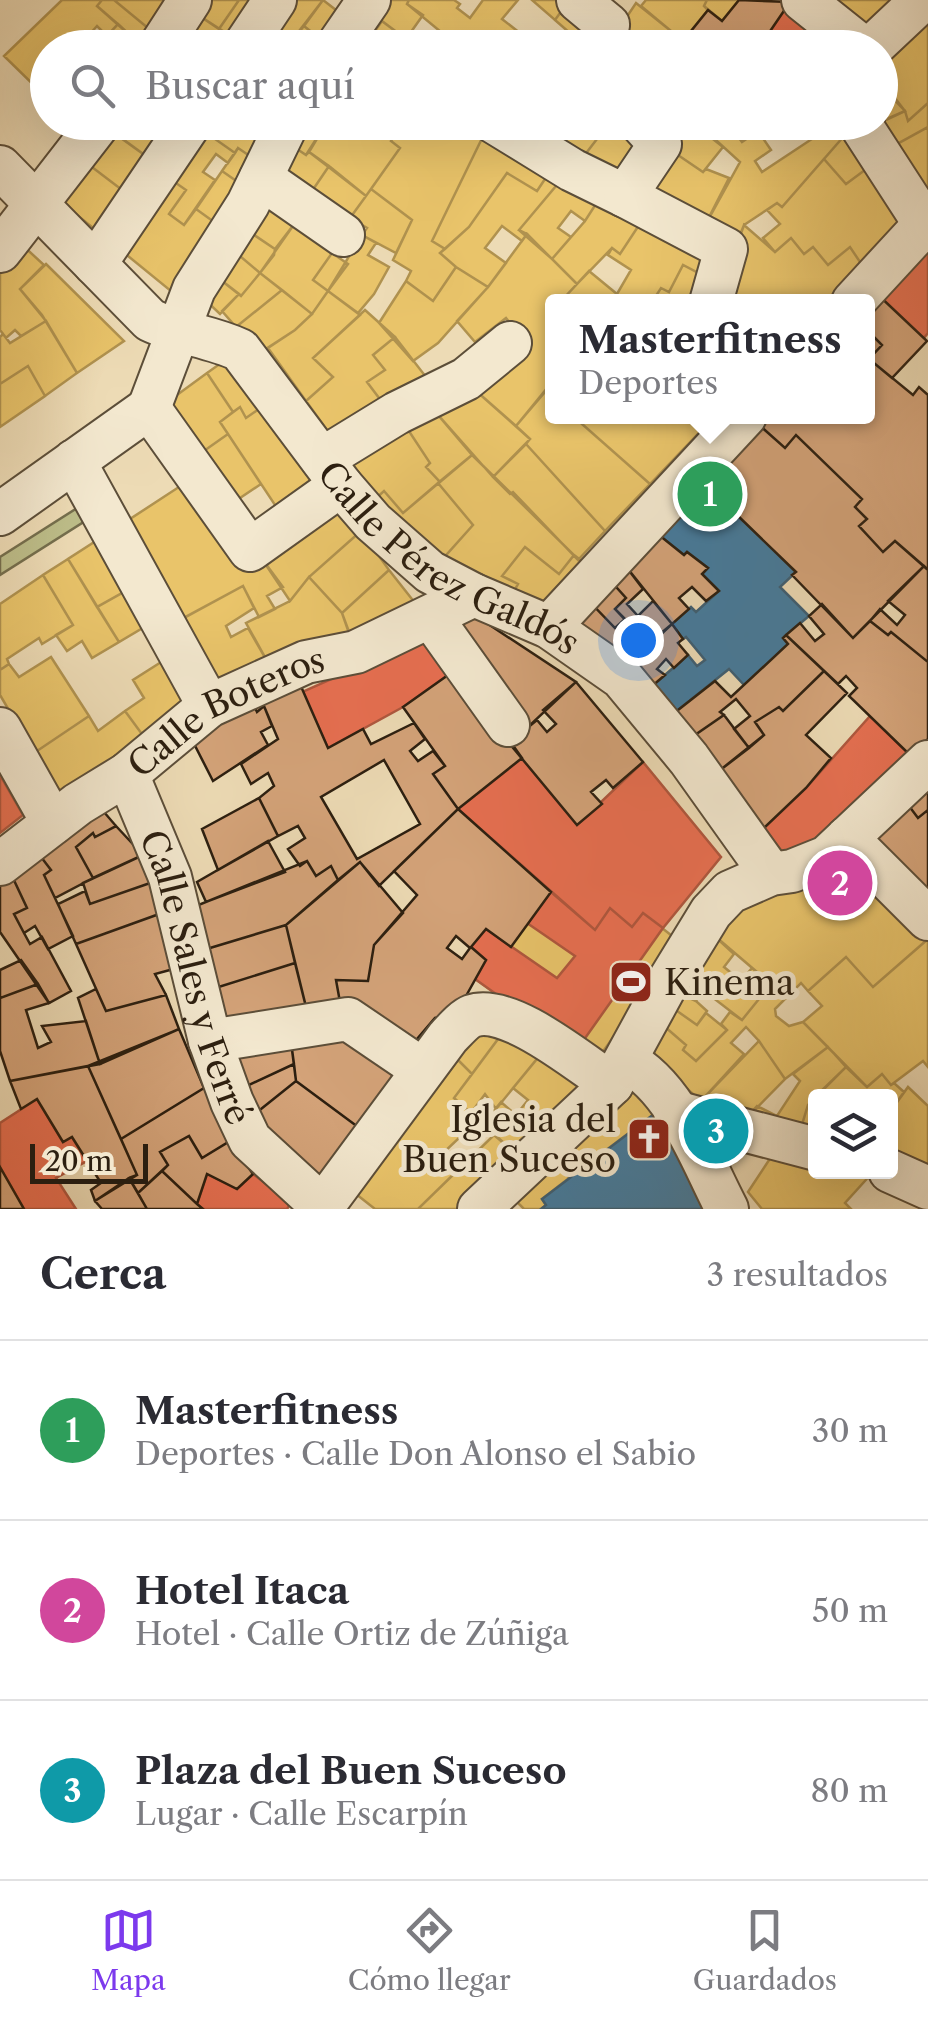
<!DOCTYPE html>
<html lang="es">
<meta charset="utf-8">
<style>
body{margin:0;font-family:"Libre Caslon Text",serif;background:#f7f7f7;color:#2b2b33}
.controls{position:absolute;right:30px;bottom:30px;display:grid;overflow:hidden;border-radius:10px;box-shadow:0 10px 40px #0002}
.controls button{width:90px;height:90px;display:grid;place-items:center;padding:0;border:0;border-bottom:2px solid #e1e1e2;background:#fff;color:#2b2b33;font:50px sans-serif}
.scale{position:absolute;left:30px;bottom:25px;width:118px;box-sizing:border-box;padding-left:10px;border:5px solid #2c1f10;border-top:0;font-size:28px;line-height:35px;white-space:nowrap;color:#2c1f10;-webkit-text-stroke:8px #f3e8cf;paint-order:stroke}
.you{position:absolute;left:638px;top:640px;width:35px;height:35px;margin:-25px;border:8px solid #fff;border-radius:50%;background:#1a73e8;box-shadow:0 0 0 15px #1a73e833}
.badge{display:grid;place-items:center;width:65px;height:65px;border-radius:50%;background:#7c3aed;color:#fff;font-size:32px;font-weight:700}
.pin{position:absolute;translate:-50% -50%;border:5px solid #fff;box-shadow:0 2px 10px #0006}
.popup{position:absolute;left:545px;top:294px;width:330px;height:130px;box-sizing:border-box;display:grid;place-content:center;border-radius:10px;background:#fff;filter:drop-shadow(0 2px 8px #0005);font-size:32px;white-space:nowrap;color:#7c7c81}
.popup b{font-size:38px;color:#2b2b33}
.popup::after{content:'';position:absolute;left:50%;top:100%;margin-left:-20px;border:20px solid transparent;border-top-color:#fff}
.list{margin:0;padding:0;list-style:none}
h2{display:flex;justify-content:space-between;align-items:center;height:130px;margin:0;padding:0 40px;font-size:42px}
h2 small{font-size:32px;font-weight:400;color:#7c7c81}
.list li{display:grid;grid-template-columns:65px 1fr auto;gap:30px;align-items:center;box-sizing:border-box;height:180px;padding:0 40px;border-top:2px solid #e1e1e2}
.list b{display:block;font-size:38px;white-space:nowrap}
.list p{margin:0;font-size:32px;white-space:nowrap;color:#7c7c81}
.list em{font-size:32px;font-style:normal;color:#7c7c81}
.icon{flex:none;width:55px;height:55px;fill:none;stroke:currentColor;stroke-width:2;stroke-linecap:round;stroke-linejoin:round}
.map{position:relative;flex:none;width:928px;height:1209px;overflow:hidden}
.search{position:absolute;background:#fff;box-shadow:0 10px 40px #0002;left:30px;right:30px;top:30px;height:110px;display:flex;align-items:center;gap:25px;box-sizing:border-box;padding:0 35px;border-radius:55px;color:#7c7c81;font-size:38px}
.sheet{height:670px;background:#fff}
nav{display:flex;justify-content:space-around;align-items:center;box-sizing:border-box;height:140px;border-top:2px solid #e1e1e2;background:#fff;font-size:28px;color:#7c7c81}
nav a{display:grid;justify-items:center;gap:5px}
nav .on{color:#7c3aed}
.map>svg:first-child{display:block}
</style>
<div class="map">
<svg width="928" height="1209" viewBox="0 0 928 1209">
<rect width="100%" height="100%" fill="#eddbb5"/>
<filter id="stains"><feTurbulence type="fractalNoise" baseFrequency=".002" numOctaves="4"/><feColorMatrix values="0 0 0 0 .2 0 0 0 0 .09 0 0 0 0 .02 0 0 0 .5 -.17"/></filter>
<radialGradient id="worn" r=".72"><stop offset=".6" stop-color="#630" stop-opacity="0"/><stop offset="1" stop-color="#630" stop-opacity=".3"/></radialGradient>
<path fill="#bdbe8a" stroke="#746e4d" stroke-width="2.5" d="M85 503 93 516 0 575V557Z"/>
<path fill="#e9c46a" stroke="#b0924f" stroke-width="2.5" d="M62 0H102L97 6 118 24 107 36 97 26 89 35 99 45 97 48H48V99L4 56Z
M102 0H114L154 33 143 47 97 6Z
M114 0H178L154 33Z
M199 0H239L219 29 192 11Z
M239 0H247L261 9 240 42 219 29Z
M289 0H323L286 48H271L261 41Z
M323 0 345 17 324 42 304 26Z
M386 0H409L407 4 423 15 406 39 375 16Z
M409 0H454L460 4 457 8 470 18 483 0H518L502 19 539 48H479L465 37 457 48H430L441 32 407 4Z
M532 0H558L565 6 555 20Z
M646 0H707L704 6 708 10 683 41 641 6Z
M707 0H739L722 21 704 6Z
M832 0H896L872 31Z
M636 3 676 35 665 48H657L651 42 646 48H614L622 24Z
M565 6 596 31 587 48 555 20Z
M928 8V103L908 121 905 111 891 93 880 85V68Z
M192 11 240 42 236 48H170Z
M382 21 406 39 408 37 422 48H363Z
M118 24 143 47 113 48 103 40Z
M304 26 326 44 324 48H286Z
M880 85 905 111 880 122Z
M928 103V127L888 149 875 125 905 111 908 121Z
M117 122H171L153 161 111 131Z
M202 122H255L272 134 257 161 238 148 235 153 198 127Z
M304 122 320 133 306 155 288 143Z
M327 122H403L391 141 400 148 366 196 309 152Z
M403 122H481L488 126 432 241 445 249 440 253 456 267 433 301 406 281 411 271 393 260 412 220 371 189 400 148 391 141Z
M543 122H610L577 165 534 138Z
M610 122H633L649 140 619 186 577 165Z
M696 122H747L734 131 742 142 758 131 771 150 755 161 762 172 824 131 818 122H851V128L782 207 777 203 744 225 737 242 702 231 740 162Z
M694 124 723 147 703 172 672 151 668 140 678 129 684 136Z
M488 126 553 167 537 191 507 173 469 227 445 249 432 241Z
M198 127 235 153 228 163 216 154 203 172 215 180 184 225 169 214 186 190 163 174Z
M928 127V210L888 149Z
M851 128 873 164 846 184 824 159Z
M109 129 153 161 130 196 84 161Z
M288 143 306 155 309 152 329 166 310 194 273 172Z
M238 148 257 161 245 187 222 171Z
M672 151 703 172 706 169 729 178 702 231 641 195Z
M824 159 846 184 873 164 910 229 866 271 850 247 828 265 813 247 804 254 791 238 775 252 763 238 780 224 767 210 777 203 782 207Z
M84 161 130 196 103 236 56 198Z
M329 166 366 196 350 218 310 194Z
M553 167 566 174 519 230 527 234 522 241 502 226 485 248 506 263 488 287 456 267 440 253 469 227 507 173 537 191Z
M222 171 245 187 221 227 196 209Z
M163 174 186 190 169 214 184 225 196 209 221 227 177 296 117 247Z
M566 174 603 193 585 221 571 211 558 228 571 237 552 259 519 230Z
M371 189 412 220 396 253 362 235 367 228 350 218Z
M603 193 645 216 620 254 612 248 577 284 552 259 585 221Z
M268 199 295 223 275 249 245 229Z
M645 216 712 255 710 279 683 265 669 292 661 288 652 302 563 299 589 271 617 294 631 270 608 255 612 248 620 254Z
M295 223 332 253 313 280 328 291 312 314 260 273Z
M744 225 775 252 791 238 804 254 813 247 828 265 850 247 866 271 833 302H727L718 298Z
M247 230 275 249 274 255 260 273 234 251Z
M527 234 577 284 563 299 566 302H552V382L516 426 475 390 530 348 506 318 475 342 457 321 488 287Z
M362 235 376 243 368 255 389 267 374 294 358 313 328 291Z
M20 243 44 265 20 289 46 321 21 336 15 330 6 338 0 330V266Z
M234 251 260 273 241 296 217 277Z
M332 253 348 264 328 291 313 280Z
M46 264 124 341 77 373 42 315 20 289Z
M683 265 710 279 704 302H652L661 288 669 292Z
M456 267 488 287 438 343 413 361 379 323 406 281 433 301Z
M260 273 282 290 236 327 222 311 239 294 241 296Z
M217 277 239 294 220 314 201 296Z
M282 290 312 314 295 330 258 354 236 327Z
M328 291 360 315 313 358 333 377 306 401 268 348 295 330 312 314Z
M365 310 395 337 373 355 385 370 367 382 388 410 335 441 306 401 333 377 313 358Z
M46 321 77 373 45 396 28 366 0 384V337L3 334 10 343Z
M395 337 433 386 388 410 367 382 385 370 373 355Z
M231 356 266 404 246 418 240 407 233 412 207 373Z
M28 366 45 396 0 427V384Z
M207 373 233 412 220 422 228 434 201 453 166 403Z
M475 390 530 439 493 477 432 408Z
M545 392 552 398V416H573L650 484 605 531 526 444 530 439 516 426Z
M266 404 326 484 281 514 220 422 240 407 246 418Z
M432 408 472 455 440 482 426 467 430 463 401 419Z
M573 416H715L650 484Z
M401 419 430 463 426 467 440 482 403 513 384 491 374 500 343 453Z
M228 434 261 484 234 502 201 453Z
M526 444 605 531 578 560 513 492 510 494 493 477Z
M472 455 574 555 559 574 525 547 502 576 518 584 509 600 440 562 473 525 438 483Z
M185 483 260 556 283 587 267 596 275 609 259 617 243 586 182 619 127 521Z
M438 483 473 525 440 562 374 500 384 491 403 513Z
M340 503 361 531 309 577 290 601 260 556Z
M361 531 389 570 342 613 309 577Z
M102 537 131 588 97 607 68 559Z
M525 547 559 574 574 555 591 568 546 614 509 600 518 584 502 576Z
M68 559 119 642 92 658 82 641 67 651 56 635 73 625 43 575Z
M389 570 419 608 352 640 342 613Z
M43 575 73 625 42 644 39 638 7 659 9 664 0 670V604Z
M309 577 342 613 349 633 271 668 246 623 290 601Z
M243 586 254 608 226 626 231 637 248 628 271 668 215 691 176 622Z
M131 588 151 623 119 642 97 607Z
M51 657 89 716 34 753 0 695V670L9 664 19 677Z
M169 657 188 705 147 741 125 711 144 698 133 680Z
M125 711 147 741 62 799 34 753 89 716 98 731Z
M458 809 595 930 610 908 632 927 643 913 681 943 594 1064 475 979 486 960 394 871Z
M858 863 928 939 873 987 846 957 808 991 801 983 789 995 775 979 771 984 709 931 745 903Z
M709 931 734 954 724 967 741 981 752 968 771 984 742 1020 703 990 696 1001 674 991Z
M928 939V1067L923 1061 891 1085 882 1074 867 1087 803 1022 822 1006 808 991 846 957 873 987Z
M775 979 789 995 775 1009 776 1016 789 1026 803 1022 828 1047 785 1079 759 1041 746 1027 731 1043 744 1054 701 1101 652 1058 664 1026 686 1045 683 1050 696 1061 727 1030 721 1024 730 1012 742 1020Z
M674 991 696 1001 707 1011 697 1025 670 1006Z
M670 1006 697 1025 706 1013 727 1030 696 1061 683 1050 686 1045 664 1026Z
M469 1024 504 1031 472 1074 446 1048Z
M504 1031 541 1054 496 1109 485 1094 471 1113 454 1098Z
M759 1041 785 1079 739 1126 701 1101Z
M828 1047 846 1067 808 1105 797 1141 739 1126 757 1106 777 1116 800 1081 793 1074Z
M541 1054 585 1083 515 1153 483 1124 501 1102 516 1115 528 1100 513 1088Z
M458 1060 472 1074 454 1098 478 1120 442 1154 458 1170 418 1209H375L356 1194Z
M846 1067 867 1087 882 1074 891 1085 894 1083 904 1092 890 1112V1096H816Z
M638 1085 658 1111 569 1178 557 1162Z
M908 1087 928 1106V1174L890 1168V1112Z
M816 1097V1137L800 1131 808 1105Z
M494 1135 515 1153 457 1209H418Z
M779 1145 816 1153V1172H873L845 1203 851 1209H762L748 1192Z
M557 1162 569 1178 542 1199 546 1205 541 1209H524L515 1200Z"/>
<path fill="#e76f51" stroke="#af573e" stroke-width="2.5" d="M790 2 821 30 804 48H769L762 43Z
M928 248V333L923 339 874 291Z
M432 634 458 668 403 707 328 748 302 692Z
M870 716 911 756 822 846 787 858 764 828 806 788Z
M522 758 577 825 643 762 721 857 663 928 643 913 632 927 610 908 595 930 458 809Z
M0 775 23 815 0 833Z
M551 892 595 930 610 908 632 927 643 913 663 928 576 1051 475 979 486 960 471 947 486 929 557 978 575 956 527 923Z
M37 1099 63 1142 72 1137 87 1161 56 1178 76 1209H24L0 1167V1123Z
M207 1174 237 1189 253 1174 291 1203 287 1209H203L197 1204Z"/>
<path fill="#457b9d" stroke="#3e5f73" stroke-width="2.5" d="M706 477 741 508 735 513 796 572 780 587 809 616 783 638 788 644 745 686 729 669 673 714 651 687 688 655 697 666 705 660 686 637 683 639 672 624 691 607 696 612 719 591 702 574 708 568 687 552 684 555 654 531Z
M658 1111 718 1209H541L546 1205 542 1199Z"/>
<path fill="#d4a379" stroke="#2c1f10" stroke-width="2.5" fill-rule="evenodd" d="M739 0 790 2 762 43 769 48H690L683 41 708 10 722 21Z
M874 291 927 341 892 378 869 359 882 345 868 331V302Z
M868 331 882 345 869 359 913 395 919 387 928 395V570L895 541 883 552 859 526 867 519 855 507 862 499 796 435 785 448 757 423 763 416H868Z
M757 423 785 448 796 435 862 499 855 507 867 519 859 526 883 552 895 541 924 566 853 638 792 575 796 572 735 513 741 508 706 477Z
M654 531 684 555 687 552 708 568 702 574 719 591 706 601 692 587 679 598 689 609 672 624 624 564Z
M624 564 643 589 627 604 638 616 653 601 672 624 648 644 615 609 626 598 609 579Z
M924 566 928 570V662L891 632 888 635 870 621 880 609 897 625 905 615 888 601Z
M609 579 626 598 615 609 625 619 615 628 588 600Z
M588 600 615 628 620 624 631 635 612 654 569 620Z
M822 604 853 638 870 621 888 635 891 632 928 662V739L911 756 849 696 857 688 846 676 838 684 786 635 800 623 815 641 824 634 809 616Z
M476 616 576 682 526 729 445 631Z
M625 619 648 644 626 667 612 654 631 635 620 624Z
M672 624 683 639 678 643 688 655 674 668 666 659 657 669 665 675 651 687 626 667Z
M786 635 824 671 783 711 779 707 755 722 764 735 749 748 734 729 750 716 736 699 720 712 724 715 692 737 673 714 715 681 731 697 788 644 783 638Z
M458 668 522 758 458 809 433 774 445 766 403 707Z
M824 671 847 693 806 735 831 758 806 788 764 828 719 771 764 735 755 722 779 707 783 711Z
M296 675 328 748 363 729 371 744 414 723 425 739 410 751 418 761 433 751 445 766 433 774 458 809 379 886 360 862 338 880 331 866 316 876 307 861 300 866 288 849 305 838 298 826 278 836 259 798 274 786 268 773 251 784 241 764 278 739 264 706 257 712 249 695ZM384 760 420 824 357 859 321 797Z
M576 682 643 762 613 788 606 780 591 792 602 804 577 825 509 743 537 720 547 732 556 724 543 710Z
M249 695 257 712 264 706 272 726 261 732 268 745 213 781 187 730Z
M724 715 749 748 719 771 692 737Z
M928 784V810L918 818 906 802Z
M259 798 278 836 218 870 202 829Z
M906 802 918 818 928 810V891L864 841Z
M98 805 116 826 95 837 93 833 76 847 93 878 55 898 44 875 51 870 38 853Z
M458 809 551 892 511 947 486 929 471 947 486 960 456 1014 435 1018 411 1046 340 1002 336 980 368 981 374 945 417 895 394 871ZM456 936 470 948 462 959 447 948Z
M116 826 143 855 93 878 76 847 93 833 95 837Z
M268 841 285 872 206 902 197 882Z
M38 853 51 870 44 875 73 936 48 949 35 926 24 933 14 914 27 908 12 876Z
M143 855 153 882 90 904 83 883Z
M307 861 316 876 331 866 338 880 286 925 200 951 191 908Z
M360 862 403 913 374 945 368 981 336 980 340 1002 308 1015 286 925Z
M12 876 27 908 14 914 24 933 30 944 42 937 71 991 49 1003 0 932V886Z
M153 882 162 913 76 944 58 904 85 891 90 904Z
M162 913 177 968 155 974 166 995 106 1011 76 944Z
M286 925 295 963 209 990 200 951Z
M21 960 38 984 0 998V970Z
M295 963 308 1015 219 1026 209 990Z
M38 984 49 1003 26 1010 38 1048 51 1042 42 1026 86 1021 100 1064 10 1081 0 1051V998Z
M96 989 106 1011 166 995 179 1029 100 1064 78 998Z
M179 1029 204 1088 121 1139 88 1066Z
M335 1030 397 1074 358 1127 296 1081 291 1042Z
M291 1042 294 1064 234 1092 218 1045Z
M294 1064 296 1081 246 1121 234 1092Z
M88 1066 137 1175 95 1201 91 1190 101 1183 72 1137 63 1142 37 1099 21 1109 10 1081Z
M296 1081 358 1127 322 1177 246 1121Z
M204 1088 230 1141 202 1158 189 1136 160 1152 168 1165 138 1193 129 1178 137 1175 121 1139Z
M189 1136 202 1158 230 1141 253 1174 237 1189 207 1174 197 1204 162 1171 168 1165 160 1152Z
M0 1167 24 1209H0Z
M162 1171 197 1204 203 1209H147L138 1193Z
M129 1178 147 1209H102L95 1201Z"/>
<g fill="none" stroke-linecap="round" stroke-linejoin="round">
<defs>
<g id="minor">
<path d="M578 0 608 25 604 48"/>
<path d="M803 0 863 48"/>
<path d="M159 48 190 0"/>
<path d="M243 48 275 0"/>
<path d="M336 48 369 0"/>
<path d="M871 48 922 0"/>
<path d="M494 122 572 170 625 196"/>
<path d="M640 122 660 144 625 196 726 249 711 302"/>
<path d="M863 122 862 127 928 229"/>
<path id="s1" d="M0 167 150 320C179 334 210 336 240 350L341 485 373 522 430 572 474 595 549 627 622 678 689 759 771 874"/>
<path d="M261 178 343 235"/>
<path d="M0 251 100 122"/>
<path d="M95 264 191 122"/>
<path d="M853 302 924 225"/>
<path d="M149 408 194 289 248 204 288 122"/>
<path d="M149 408 250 550 341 485"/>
<path d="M322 459 397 413 466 379 510 343"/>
<path d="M74 461 209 706"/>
<path d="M0 514 149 408"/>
<path d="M431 617 508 725"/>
<path d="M549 627 745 416"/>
<path d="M0 729 53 823"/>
<path id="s2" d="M127 774 170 877 210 1041 232 1102 250 1140 325 1209"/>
<path d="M847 838 928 919"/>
<path id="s3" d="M0 864 78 804 127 774 209 706 306 662 356 652 474 595"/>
<path d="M210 1041 348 1019 423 1070"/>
<path d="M626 1061C677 1088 701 1160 727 1209"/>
<path d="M675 1112 816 1149"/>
<path d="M890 1171 928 1188"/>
<path d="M323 1206 448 1037C454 1031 464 1019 472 1016 509 1003 581 1064 612 1084"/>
<path d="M479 1209 612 1084 665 987 711 912 730 892 771 874 792 871 827 857 928 762"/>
</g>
</defs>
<use href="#minor" stroke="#5c4e39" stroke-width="46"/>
<use href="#minor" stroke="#f3e8cf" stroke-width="42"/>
</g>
<defs>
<symbol id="stadium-square" viewBox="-11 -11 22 22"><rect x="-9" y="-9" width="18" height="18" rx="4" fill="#8f2418" stroke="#f3e8cf"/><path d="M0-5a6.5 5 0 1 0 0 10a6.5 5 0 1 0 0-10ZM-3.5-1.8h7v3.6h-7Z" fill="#fff"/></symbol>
<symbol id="church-square" viewBox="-11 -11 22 22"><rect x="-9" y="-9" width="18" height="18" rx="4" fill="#8f2418" stroke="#f3e8cf"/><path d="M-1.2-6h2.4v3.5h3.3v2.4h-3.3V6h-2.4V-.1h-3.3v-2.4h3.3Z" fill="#fff"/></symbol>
</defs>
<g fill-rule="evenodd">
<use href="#stadium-square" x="606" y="957" width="50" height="50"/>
<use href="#church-square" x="624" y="1114" width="50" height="50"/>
</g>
<g text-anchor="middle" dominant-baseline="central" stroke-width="10" stroke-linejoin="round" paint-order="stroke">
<g font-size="35" fill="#2c1f10" stroke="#f3e8cf">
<text stroke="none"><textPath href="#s1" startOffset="610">Calle Pérez Galdós</textPath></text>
<text stroke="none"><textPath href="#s3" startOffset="275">Calle Boteros</textPath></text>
<text stroke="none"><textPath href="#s2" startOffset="215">Calle Sales y Ferré</textPath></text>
</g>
<g font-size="35" fill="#2c1f10" stroke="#f3e8cf" text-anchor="start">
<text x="664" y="982">Kinema</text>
<text x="616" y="1119" text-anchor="end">Iglesia del<tspan x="616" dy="40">Buen Suceso</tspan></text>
</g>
</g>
<rect width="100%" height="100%" filter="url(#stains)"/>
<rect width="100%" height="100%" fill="url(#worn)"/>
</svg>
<div class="controls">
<button><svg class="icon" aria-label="layers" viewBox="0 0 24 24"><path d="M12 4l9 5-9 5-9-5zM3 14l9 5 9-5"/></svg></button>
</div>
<div class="scale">20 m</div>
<div class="you"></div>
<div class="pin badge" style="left:710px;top:494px;background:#2e9e5b">1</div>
<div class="popup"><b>Masterfitness</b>Deportes</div>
<div class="pin badge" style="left:840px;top:883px;background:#d1479c">2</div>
<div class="pin badge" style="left:716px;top:1131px;background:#0f9aa8">3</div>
<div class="search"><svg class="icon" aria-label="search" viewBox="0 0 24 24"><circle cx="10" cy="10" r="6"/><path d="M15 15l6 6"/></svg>Buscar aquí</div>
</div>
<section class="sheet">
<h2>Cerca<small>3 resultados</small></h2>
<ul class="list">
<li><span class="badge" style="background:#2e9e5b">1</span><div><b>Masterfitness</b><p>Deportes · Calle Don Alonso el Sabio</p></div><em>30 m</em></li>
<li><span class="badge" style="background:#d1479c">2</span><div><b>Hotel Itaca</b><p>Hotel · Calle Ortiz de Zúñiga</p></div><em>50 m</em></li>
<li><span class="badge" style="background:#0f9aa8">3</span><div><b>Plaza del Buen Suceso</b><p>Lugar · Calle Escarpín</p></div><em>80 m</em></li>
</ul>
</section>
<nav>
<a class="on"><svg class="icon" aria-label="map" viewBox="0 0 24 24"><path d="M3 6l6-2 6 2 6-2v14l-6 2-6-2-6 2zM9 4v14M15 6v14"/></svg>Mapa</a>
<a><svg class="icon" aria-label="directions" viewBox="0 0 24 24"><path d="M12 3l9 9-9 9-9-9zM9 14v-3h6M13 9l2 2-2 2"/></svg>Cómo llegar</a>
<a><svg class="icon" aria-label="saved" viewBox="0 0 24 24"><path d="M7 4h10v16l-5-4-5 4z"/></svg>Guardados</a>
</nav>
